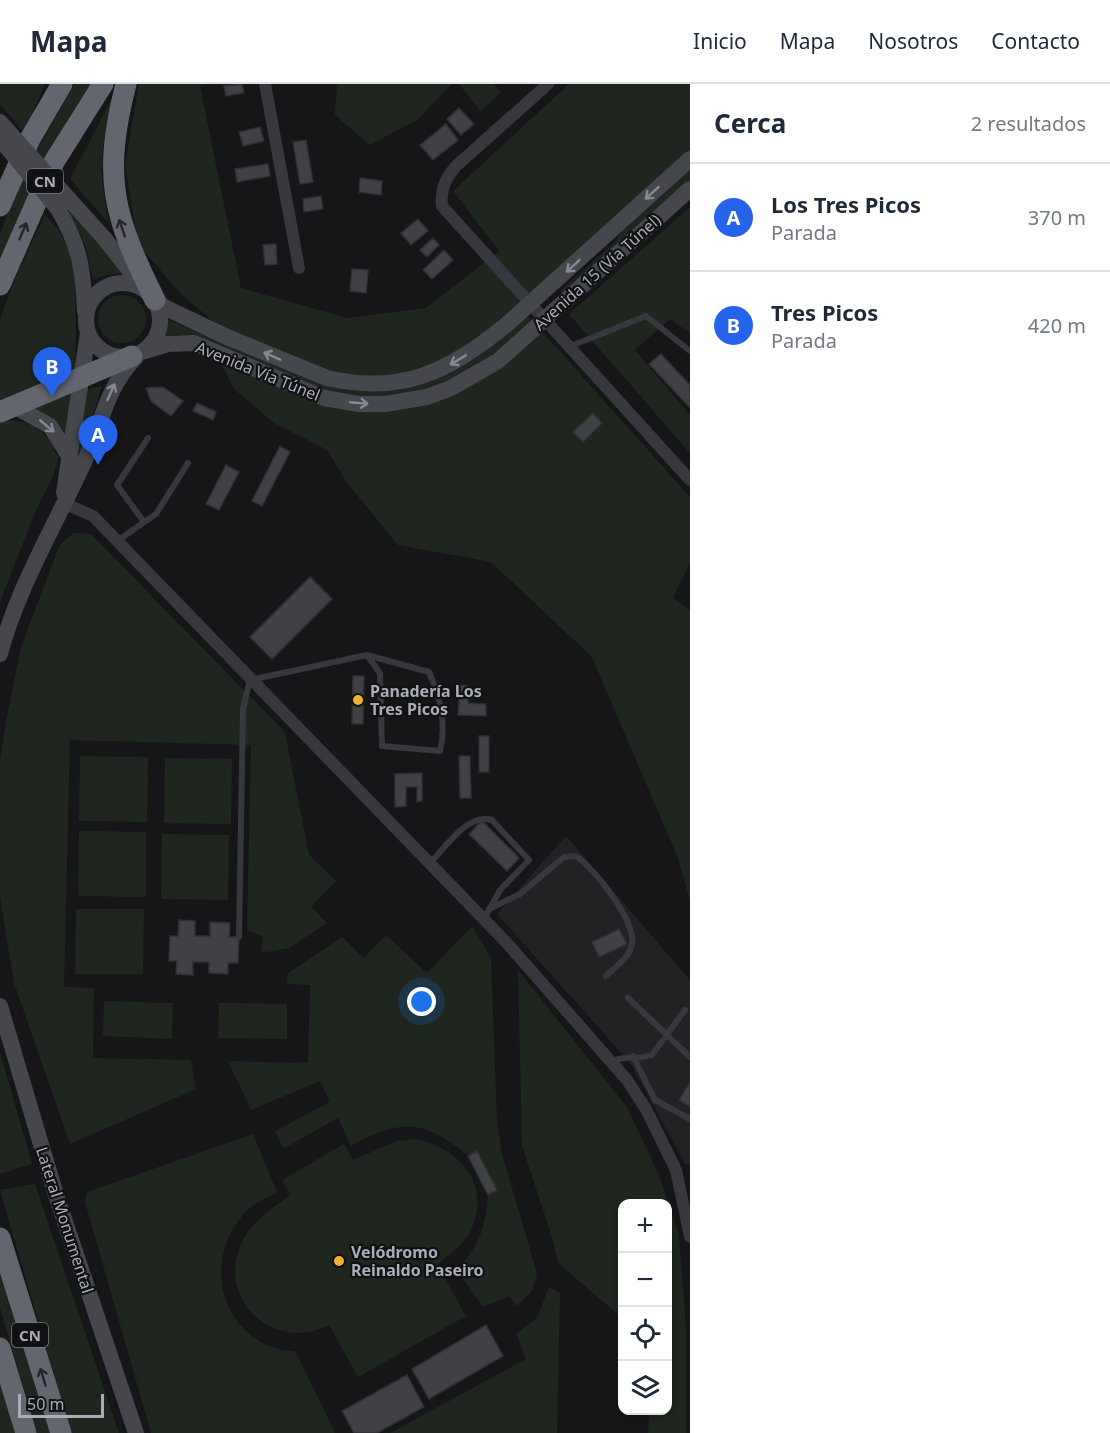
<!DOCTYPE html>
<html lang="es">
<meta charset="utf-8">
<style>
body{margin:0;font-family:"Noto Sans",sans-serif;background:#f6f6f7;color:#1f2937}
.controls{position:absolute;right:18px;bottom:18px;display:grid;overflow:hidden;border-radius:12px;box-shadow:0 3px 9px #0003}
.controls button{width:54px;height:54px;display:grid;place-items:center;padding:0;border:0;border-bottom:2px solid #e0e1e3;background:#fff;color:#1f2937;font:30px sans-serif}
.scale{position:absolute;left:18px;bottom:15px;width:86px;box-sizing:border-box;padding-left:6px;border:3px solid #a8adb8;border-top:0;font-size:16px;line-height:21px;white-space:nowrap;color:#a8adb8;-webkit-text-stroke:4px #111113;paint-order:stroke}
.you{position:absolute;left:422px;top:918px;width:21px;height:21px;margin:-15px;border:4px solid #fff;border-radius:50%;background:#1a73e8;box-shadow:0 0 0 9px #1a73e833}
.badge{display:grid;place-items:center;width:39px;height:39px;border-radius:50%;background:#2563eb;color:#fff;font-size:20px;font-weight:700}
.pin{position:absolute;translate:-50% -50px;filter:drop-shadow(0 2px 3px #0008)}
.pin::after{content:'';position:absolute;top:32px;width:21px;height:18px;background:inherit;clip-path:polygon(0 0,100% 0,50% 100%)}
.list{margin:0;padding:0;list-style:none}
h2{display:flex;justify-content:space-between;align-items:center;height:78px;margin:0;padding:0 24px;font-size:26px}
h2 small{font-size:20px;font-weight:400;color:#747a83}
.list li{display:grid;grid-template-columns:39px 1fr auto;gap:18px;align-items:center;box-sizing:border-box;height:108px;padding:0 24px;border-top:2px solid #e0e1e3}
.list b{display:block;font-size:22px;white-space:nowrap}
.list p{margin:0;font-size:20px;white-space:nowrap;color:#747a83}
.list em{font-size:20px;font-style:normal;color:#747a83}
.icon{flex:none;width:33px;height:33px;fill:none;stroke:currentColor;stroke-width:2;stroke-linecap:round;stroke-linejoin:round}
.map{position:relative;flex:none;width:690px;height:1349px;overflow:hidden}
header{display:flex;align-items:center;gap:36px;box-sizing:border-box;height:84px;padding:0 30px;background:#fff;border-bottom:2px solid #e0e1e3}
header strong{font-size:28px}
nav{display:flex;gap:33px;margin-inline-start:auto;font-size:21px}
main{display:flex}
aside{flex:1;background:#fff}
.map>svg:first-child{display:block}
</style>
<header>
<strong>Mapa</strong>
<nav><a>Inicio</a><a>Mapa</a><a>Nosotros</a><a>Contacto</a></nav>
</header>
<main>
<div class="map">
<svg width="690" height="1349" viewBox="0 0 690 1349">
<rect width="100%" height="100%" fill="#161618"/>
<path fill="#222225" d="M566 752 690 896V1081L685 1080 631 980 497 830Z"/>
<path fill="#1e261f" d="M0 0H45L24 49 0 20Z
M75 0H91L0 184V150L19 98Z
M139 0H202L200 2 241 204 347 234 426 224 499 167 453 107 569 0H690V67L522 225 690 413V479L673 514 690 526V817L678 774 592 573 491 478 398 461 348 400 327 366 274 339 235 306 214 266 198 255 177 251 165 252 168 236 216 255 220 243 180 209 138 160 125 81Z
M337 0H452L417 36 370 61 335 31Z
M459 0H494L501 9 480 27Z
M112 14C101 65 97 89 110 141L70 95Z
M690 85V96L562 210 560 207 615 158 620 148Z
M690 123V249L670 235 635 266 690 331V369L569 230Z
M72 127 124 189 106 191 93 196 85 161 69 128Z
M45 131 57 144 74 172 76 250 75 286 0 319V235L17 190Z
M98 235a24 24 0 1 1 48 0a24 24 0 1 1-48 0Z
M102 302 76 385 87 305Z
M72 309 67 354 32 323Z
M0 336C32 336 45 344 58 373L53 393 36 426 0 518Z
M74 449 91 450 285 648 309 771 336 797 311 823 327 839 289 864 261 869 263 853 247 846 251 661 70 656 64 903 94 904 93 974 191 976 196 1005 70 1060 14 899 0 813V677L6 638 21 563 60 460Z
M80 672 148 673 147 738 79 737Z
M165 674 232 675 231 740 164 739Z
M79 747 146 748V813L78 812Z
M162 750 229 751 228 816 161 815Z
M76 825H144L143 890H75Z
M472 842 491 874 497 1038 502 1070 537 1189 532 1207 517 1222 509 1212 483 1223 457 1186C480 1160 485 1145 488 1111L497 1106 477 1067 468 1072C426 1036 400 1034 351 1062L338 1034 283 1065 275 1047 330 1018 320 997 251 1026 228 977 308 979 310 901 287 900 288 889 342 853 364 874 386 851 427 889Z
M518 886 627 1023 659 1091 679 1151 686 1245V1349H648L649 1327 668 1326V1120H622V1234L558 1179 553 1156 522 1062Z
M104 917 173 919 172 955 103 952Z
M219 919 287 920V955L218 954Z
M0 968 32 1080 0 1090Z
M253 1050 277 1108C266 1114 251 1121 243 1131 206 1173 217 1239 269 1262 277 1266 288 1266 296 1268L335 1349H151L85 1118 87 1108Z
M417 1055C458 1064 491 1099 472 1144 465 1160 450 1170 437 1181L466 1232 358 1293 329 1241C275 1269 216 1217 241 1160 251 1138 271 1125 290 1111L282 1096 344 1060 353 1076 397 1057Z
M35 1100 119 1349H71L0 1106Z
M0 1180 52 1349H37L0 1224Z
M549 1203 560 1209 557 1349H390L526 1275 516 1249 537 1234Z
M0 1297 15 1349H0Z"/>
<path fill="#404145" stroke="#303034" stroke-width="1.5" d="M242 0 244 9 226 12 224 2Z
M459 24 474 40 461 51 447 35Z
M446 40 458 56 433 76 420 61Z
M260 43 264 57 243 62 239 48Z
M306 56 313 98 300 100 293 58Z
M268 80 270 92 237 98 235 85Z
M360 94 382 97 381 111 359 108Z
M321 112 323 125 304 128 303 115Z
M418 135 428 147 411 161 401 149Z
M433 154 439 161 427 173 420 166Z
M276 160 277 180 265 181 263 161Z
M444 166 453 176 432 195 423 186Z
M352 185 368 186 366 209 350 207Z
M661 270 690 301V324L649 280Z
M163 303 183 317 171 332 151 317 146 304Z
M197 319 216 328 213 336 193 327Z
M593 329 602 339 583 358 573 348Z
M280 362 290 368 262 422 252 417Z
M226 381 239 388 219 426 206 420Z
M310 493 332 515 272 575 250 553Z
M353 592H364L363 640H352Z
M460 601 469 602 468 619 486 620V632L458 631Z
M479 652H489V688H479Z
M459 672H470L471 714H460Z
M422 689V717L417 718V703H406V722L395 723V690Z
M482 737 519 774 507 787 469 750Z
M179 836 195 837V852H210V838L230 839 229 853H239L238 879H228V890L209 889V878H193V891L176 890 177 877H169L170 852H178Z
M619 845 627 860 599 873 592 858Z
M690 998V1023L679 1016Z
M477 1067 497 1106 488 1111 468 1072Z
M486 1241 503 1272 429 1315 412 1285Z
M407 1291 424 1323 377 1349H354L342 1327Z"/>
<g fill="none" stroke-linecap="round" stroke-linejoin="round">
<path stroke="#37383d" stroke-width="6" d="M571 262 646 232 690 267
M144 438 117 401 148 354
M117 457 156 430 188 379
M430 779C446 763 467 729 492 736L529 776 500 806 484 835
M489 825 520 810 564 773 576 772C594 784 636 837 632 860 630 873 615 883 606 892
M239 853 243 625 250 596 367 571 380 589 382 662 440 667C447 640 440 613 429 588L367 571
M628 914 690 973
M633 972 655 1016 690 1035
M612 977C629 971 637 976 652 971L685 926"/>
<path stroke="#37383d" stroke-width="12" d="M265 0 299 184
M548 0 455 83C445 96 440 106 442 122L690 396
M63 419 93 432 506 858 627 996 646 1025 676 1086 690 1153"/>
<path stroke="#45474d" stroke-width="16" d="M69 115 104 154 142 202
M58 125C80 162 83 185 85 227
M86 236a37 37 0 1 1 74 0a37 37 0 1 1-74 0Z
M155 216 166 224 227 253 327 294C403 311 447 288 505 242L690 75
M145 267 168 260 194 259 324 314 359 320H385L427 313 451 304 498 277 690 105
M14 322 50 342 69 372
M64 409 88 249
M0 570C19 500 56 440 86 374 102 338 107 302 136 273
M0 922 56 1111 136 1349"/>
<path stroke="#63666e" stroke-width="21" d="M126 0C102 94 113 131 155 216
M0 122 30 55 62 0
M0 201 54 78 103 0
M0 328 132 272
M0 1154 61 1349
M0 1264 26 1349"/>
<path stroke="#45474d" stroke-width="16" d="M0 38 69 115
M0 55 58 125"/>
</g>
<defs><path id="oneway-shaft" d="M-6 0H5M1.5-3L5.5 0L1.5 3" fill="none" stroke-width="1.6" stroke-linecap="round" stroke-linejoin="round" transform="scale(1.5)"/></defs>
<g stroke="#858993">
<use href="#oneway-shaft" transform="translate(652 109) rotate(138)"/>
<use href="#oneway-shaft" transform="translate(573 182) rotate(137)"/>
<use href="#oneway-shaft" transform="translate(272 272) rotate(-156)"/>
<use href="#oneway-shaft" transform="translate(458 276) rotate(149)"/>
<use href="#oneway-shaft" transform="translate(111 308) rotate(-66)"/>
<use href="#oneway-shaft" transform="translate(359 319) rotate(5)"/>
<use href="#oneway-shaft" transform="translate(47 342) rotate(40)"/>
</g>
<g stroke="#26262a">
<use href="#oneway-shaft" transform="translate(122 144) rotate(-109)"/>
<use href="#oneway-shaft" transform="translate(23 147) rotate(-67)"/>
<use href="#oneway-shaft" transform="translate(43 1293) rotate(-107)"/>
</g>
<g fill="#f2b134" stroke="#111113" stroke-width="2">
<circle cx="358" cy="616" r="6"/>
<circle cx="339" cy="1177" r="6"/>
</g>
<g text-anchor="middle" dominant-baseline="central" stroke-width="4.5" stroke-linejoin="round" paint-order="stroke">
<g fill="#111113" stroke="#7b7e86" stroke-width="1.5">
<rect x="27" y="85" width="36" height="24" rx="4.5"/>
<rect x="12" y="1239" width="36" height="24" rx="4.5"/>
</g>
<g font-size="15" font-weight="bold" fill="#a8adb8">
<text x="45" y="97">CN</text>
<text x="30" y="1251">CN</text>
</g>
<g font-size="16" fill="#a8adb8" stroke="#111113">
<text transform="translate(597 188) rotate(-42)">Avenida 15 (Vía Túnel)</text>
<text transform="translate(258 287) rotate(22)">Avenida Vía Túnel</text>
<text transform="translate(65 1136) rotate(72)">Lateral Monumental</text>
</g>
<g font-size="16" font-weight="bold" fill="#a8adb8" stroke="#111113" text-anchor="start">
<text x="370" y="607">Panadería Los<tspan x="370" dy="18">Tres Picos</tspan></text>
<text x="351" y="1168">Velódromo<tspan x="351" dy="18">Reinaldo Paseiro</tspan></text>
</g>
</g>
</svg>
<div class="controls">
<button>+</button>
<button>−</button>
<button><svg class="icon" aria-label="locate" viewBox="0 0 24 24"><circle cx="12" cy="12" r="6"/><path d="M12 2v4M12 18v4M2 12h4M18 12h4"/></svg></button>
<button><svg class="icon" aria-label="layers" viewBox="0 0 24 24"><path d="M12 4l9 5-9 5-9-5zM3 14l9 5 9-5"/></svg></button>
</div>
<div class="scale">50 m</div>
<div class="you"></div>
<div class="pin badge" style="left:98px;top:381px">A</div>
<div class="pin badge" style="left:52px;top:313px">B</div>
</div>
<aside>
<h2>Cerca<small>2 resultados</small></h2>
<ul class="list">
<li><span class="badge">A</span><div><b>Los Tres Picos</b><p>Parada</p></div><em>370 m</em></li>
<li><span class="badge">B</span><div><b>Tres Picos</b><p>Parada</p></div><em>420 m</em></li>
</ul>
</aside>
</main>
